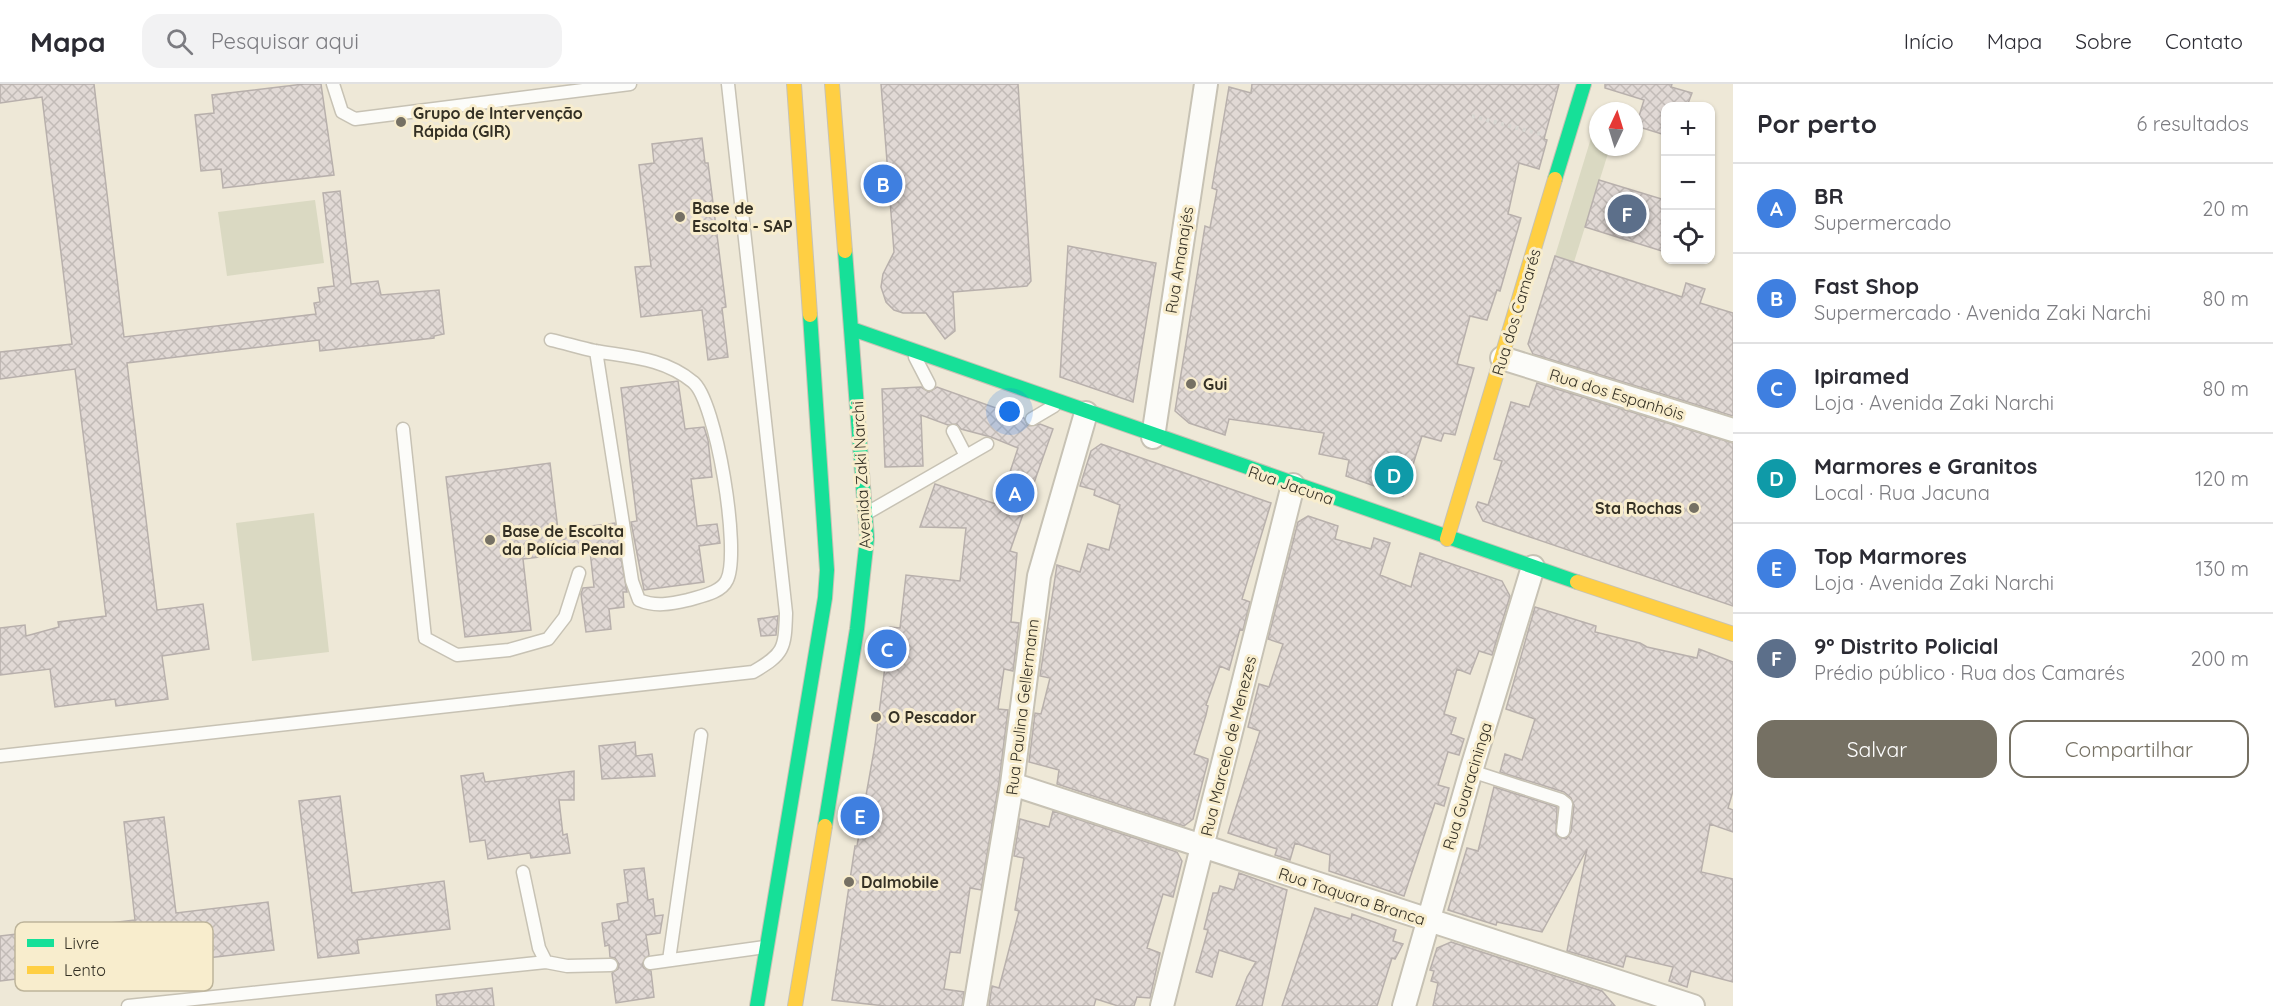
<!DOCTYPE html>
<html lang="pt">
<meta charset="utf-8">
<style>
body{margin:0;font-family:Quicksand,sans-serif;background:#f2f2f3;color:#2b2b33}
.controls{position:absolute;right:18px;top:18px;display:grid;overflow:hidden;border-radius:12px;box-shadow:0 2px 4px #0004}
.controls button{width:54px;height:54px;display:grid;place-items:center;padding:0;border:0;border-bottom:2px solid #e1e1e2;background:#fff;color:#2b2b33;font:30px sans-serif}
.compass{position:absolute;left:1589px;top:18px;width:54px;height:54px;border-radius:50%;background:#fff;box-shadow:0 2px 4px #0004;rotate:4deg}
.you{position:absolute;left:1010px;top:328px;width:21px;height:21px;margin:-15px;border:4px solid #fff;border-radius:50%;background:#1a73e8;box-shadow:0 0 0 9px #1a73e833}
.badge{display:grid;place-items:center;width:39px;height:39px;border-radius:50%;background:#757063;color:#fff;font-size:20px;font-weight:700}
.pin{position:absolute;translate:-50% -50%;border:3px solid #fff;box-shadow:0 2px 6px #0006}
.list{margin:0;padding:0;list-style:none}
h2{display:flex;justify-content:space-between;align-items:center;height:78px;margin:0;padding:0 24px;font-size:26px}
h2 small{font-size:20px;font-weight:400;color:#7c7c81}
.list li{display:grid;grid-template-columns:39px 1fr auto;gap:18px;align-items:center;box-sizing:border-box;height:90px;padding:0 24px;border-top:2px solid #e1e1e2}
.list b{display:block;font-size:22px;white-space:nowrap}
.list p{margin:0;font-size:20px;white-space:nowrap;color:#7c7c81}
.list em{font-size:20px;font-style:normal;color:#7c7c81}
.actions{display:flex;gap:12px;padding:18px 24px}
.actions a{flex:1;padding:14px 0;border:2px solid #757063;border-radius:18px;text-align:center;font-size:21px;color:#757063}
.actions .main{background:#757063;color:#fff}
.icon{flex:none;width:33px;height:33px;fill:none;stroke:currentColor;stroke-width:2;stroke-linecap:round;stroke-linejoin:round}
.map{position:relative;flex:none;width:1733px;height:922px;overflow:hidden}
header{display:flex;align-items:center;gap:36px;box-sizing:border-box;height:84px;padding:0 30px;background:#fff;border-bottom:2px solid #e1e1e2}
header strong{font-size:28px}
nav{display:flex;gap:33px;margin-inline-start:auto;font-size:21px}
.search{width:420px;height:54px;background:#f2f2f3;display:flex;align-items:center;gap:15px;box-sizing:border-box;padding:0 21px;border-radius:18px;color:#7c7c81;font-size:22px}
main{display:flex}
aside{flex:1;background:#fff}
.map>svg:first-child{display:block}
</style>
<header>
<strong>Mapa</strong>
<div class="search"><svg class="icon" aria-label="search" viewBox="0 0 24 24"><circle cx="10" cy="10" r="6"/><path d="M15 15l6 6"/></svg>Pesquisar aqui</div>
<nav><a>Início</a><a>Mapa</a><a>Sobre</a><a>Contato</a></nav>
</header>
<main>
<div class="map">
<svg width="1733" height="922" viewBox="0 0 1733 922">
<defs>
<pattern id="building-cross-hatch" width="8" height="8" patternUnits="userSpaceOnUse" patternTransform="scale(1.5)"><rect width="8" height="8" fill="#e1d9d5"/><path d="M0 0l8 8M0 8l8-8" fill="none" stroke="#c2bbb7"/></pattern>
</defs>
<rect width="100%" height="100%" fill="#eee8d7"/>
<path fill="#dad9c2" d="M1595 41 1598 42V63H1610L1574 178 1555 172Z
M315 116 324 179 227 192 218 128Z
M314 429 329 568 252 577 236 439Z"/>
<path fill="url(#building-cross-hatch)" stroke="#b8b0ac" stroke-width="1.5" d="M0 0H94L124 253 316 230 314 219 320 218 318 204 334 202 323 109 340 107 351 200 378 197 381 211 439 206 444 250 434 252V254L320 267 319 256 127 279 157 526 203 520 209 565 162 572 168 615 116 622 115 615 55 623 50 585 0 591V544L25 541 26 552 59 543 58 538 106 532 75 285 0 295V268L72 260 42 13 0 19Z
M304 0H321L334 91 223 104 221 85 201 87 195 31 214 29 212 11Z
M881 0H1018L1031 197 1027 202 953 208 955 247 945 255 926 229H903L894 226 886 218 881 203 883 190 894 168Z
M1252 0H1559L1544 55 1547 56 1539 85 1519 79 1508 130 1521 134 1500 207 1497 206 1487 236 1470 232 1457 280 1474 284 1455 351 1444 349 1441 357 1422 352 1403 412 1346 392 1349 376 1319 370 1324 349 1229 335 1225 351 1189 339 1175 327 1205 142 1210 144 1217 106 1212 104 1229 3 1251 9Z
M1605 0H1672L1671 3 1692 9 1687 22H1665V51L1636 42 1644 16 1605 4Z
M702 54 705 79H708L726 223 722 224 728 273 708 276 702 226 641 233 635 183 651 182 639 81 654 79 652 60Z
M1599 96 1665 116V168L1585 143Z
M1068 162 1156 179 1133 318 1060 293Z
M1555 172 1682 213 1686 199 1705 205 1700 219 1733 229V332L1533 270 1528 260Z
M678 297 685 345 704 343 708 356 712 393 691 395 697 442 717 440 720 459 699 462 704 498 644 506 631 438 637 437 621 304Z
M1537 299 1733 359V522L1483 437 1476 423 1478 418 1488 421 1502 377 1494 375 1511 318 1529 323Z
M921 303 929 308 937 303 1024 334 1028 342 1040 340 1053 345 1010 467 1017 469 1011 538 1019 539 1013 587 1004 585 998 625 1008 626 999 698 981 806 970 804 960 869 950 868 944 905 964 908 962 922H885L832 916 855 762H857L875 661 890 543 900 544 906 491 960 497 966 444 920 443 935 400 999 421 1018 364 991 353 961 345 957 340 948 341 921 331 923 382 885 383 882 305Z
M1101 360 1271 419 1242 515 1250 518 1243 546 1240 545 1229 586 1220 582 1206 621 1208 622 1206 631 1194 670 1208 675V677L1193 735 1184 742 1057 700 1059 686 1029 678 1035 629 1041 630 1050 594 1040 592 1057 481 1080 488 1088 460 1109 466 1120 421 1094 411 1095 406 1080 402 1091 367Z
M550 379 558 446 615 439 627 508H623L624 523 609 525 611 545 586 548 581 510 583 504 594 503 590 467 523 475 531 546 465 553 446 393Z
M1308 432 1338 442 1335 455 1371 465 1374 454 1390 459 1380 491 1411 503 1420 469 1502 497 1510 512 1492 571 1479 567 1470 590 1457 585 1444 630 1456 634 1451 650 1464 655 1459 671 1448 668 1438 701 1449 704 1444 722 1435 719 1404 812 1329 787 1330 771 1295 759 1290 776 1275 771 1277 765 1228 749 1260 647 1248 643 1259 600 1269 603 1283 560 1268 555 1298 438Z
M1535 523 1596 542 1595 548 1640 559 1647 563 1697 574 1699 565 1733 578V707L1728 724 1733 726V748L1710 740 1701 788 1733 795V898L1691 887 1687 903 1669 897 1673 883 1626 872 1623 883 1567 867 1587 765 1542 848 1497 838 1496 841 1448 826 1467 764 1478 767 1494 703 1557 723 1556 751 1566 755 1571 748 1574 721 1571 714 1564 708 1500 688 1505 670 1522 676 1535 635 1506 625Z
M778 532 776 551 761 552 758 535Z
M635 658 636 672 652 670 655 692 602 695 599 662Z
M574 687V716H559L563 751 567 750 570 769 531 774 530 769 488 775 485 756 470 758 461 692 483 689 485 698Z
M340 712 352 809 444 797 450 845 357 856 359 869 318 874 299 717Z
M1053 727 1177 768 1182 777 1173 813 1163 810 1147 864 1160 869 1150 914 1137 913 1134 922H1118L1096 915 1094 922H989L992 902 999 904 1019 827 1015 826 1024 774 1014 772 1020 735 1049 743Z
M164 733 176 829 268 818 274 866 182 877 183 890 142 895 140 880 0 897V852L135 836 124 738Z
M644 784 648 816 653 815 655 832 663 831 660 849 646 851 649 871 642 880 644 884 651 887 654 913 616 919 612 889 618 885 619 880 615 874 610 873 609 861 605 862 602 839 619 836 617 820 628 818 624 786Z
M1239 789 1287 806 1262 922H1236L1247 893 1256 878 1219 866 1212 893 1196 888 1208 846 1204 845 1213 809H1218L1220 802 1234 806Z
M1315 824 1351 835 1352 830 1396 846 1393 857 1403 860 1395 875 1392 874 1377 922H1282Z
M1451 858 1602 907 1615 922H1433L1438 899 1431 897 1434 887 1430 886 1437 864Z
M492 904 494 922H437L436 911Z"/>
<g fill="none" stroke-linecap="round" stroke-linejoin="round">
<defs>
<path id="lane" d="M333 0 342 28 355 35 630 0
M551 256C565 259 580 264 595 267 630 273 664 274 693 298 716 316 741 468 727 496 721 509 701 512 688 516 671 520 655 523 639 516L632 497 596 267
M915 273 929 300
M1032 335 1054 322
M403 345 425 554 457 571 509 566 548 555 565 533 579 489
M953 347 966 372
M867 429 987 360
M0 672 753 588C784 570 785 565 786 529L728 0
M1471 687 1561 716 1566 720 1563 747
M523 788 539 864 546 878 567 882 611 881
M669 876 701 651
M650 879 765 863
M128 922 546 878"/>
<path id="street" d="M1502 274 1733 346
M1153 353 1206 0
M1012 700 1693 922
M975 922 1012 700 1039 492 1086 329
M1162 922 1293 401
M1404 922 1471 687 1533 483"/>
<path id="fast" d="M1555 95 1584 0
M852 245 1577 498
M825 742 857 545 867 454 845 167
M757 922 825 514 827 486 810 231"/>
<path id="slow" d="M794 0 810 231
M832 0 845 167
M1447 455 1555 95
M1577 498 1733 550
M795 922 825 742"/>
</defs>
<use href="#lane" stroke="#c7c2b4" stroke-width="15"/>
<use href="#street" stroke="#c7c2b4" stroke-width="26"/>
<use href="#fast" stroke="#c7c2b4" stroke-width="16"/>
<use href="#slow" stroke="#c7c2b4" stroke-width="16"/>
<path stroke="#d8d6d1" stroke-width="4" stroke-dasharray="3 4.5" stroke-linecap="butt" d="M1472 32 1540 50"/>
<use href="#lane" stroke="#fcfcf9" stroke-width="12"/>
<use href="#street" stroke="#fcfcf9" stroke-width="22"/>
<use href="#fast" stroke="#16e098" stroke-width="14"/>
<use href="#slow" stroke="#ffcf43" stroke-width="14"/>
</g>
<g fill="#757063" stroke="#f8edcd" stroke-width="2">
<circle cx="401" cy="38" r="6"/>
<circle cx="680" cy="133" r="6"/>
<circle cx="1191" cy="300" r="6"/>
<circle cx="1694" cy="424" r="6"/>
<circle cx="490" cy="456" r="6"/>
<circle cx="876" cy="633" r="6"/>
<circle cx="849" cy="798" r="6"/>
</g>
<g text-anchor="middle" dominant-baseline="central" stroke-width="6" stroke-linejoin="round" paint-order="stroke">
<g font-size="16" font-weight="bold" fill="#343024" stroke="#f8edcd" text-anchor="start">
<text x="413" y="29">Grupo de Intervenção<tspan x="413" dy="18">Rápida (GIR)</tspan></text>
<text x="692" y="124">Base de<tspan x="692" dy="18">Escolta - SAP</tspan></text>
<text x="1203" y="300">Gui</text>
<text x="1682" y="424" text-anchor="end">Sta Rochas</text>
<text x="502" y="447">Base de Escolta<tspan x="502" dy="18">da Polícia Penal</tspan></text>
<text x="888" y="633">O Pescador</text>
<text x="861" y="798">Dalmobile</text>
</g>
<g font-size="16" fill="#343024" stroke="#f8edcd">
<text transform="translate(1179 176) rotate(-81)">Rua Amanajés</text>
<text transform="translate(1516 228) rotate(-73)">Rua dos Camarés</text>
<text transform="translate(1617 310) rotate(17)">Rua dos Espanhóis</text>
<text transform="translate(861 391) rotate(-93)">Avenida Zaki Narchi</text>
<text transform="translate(1291 401) rotate(19)">Rua Jacuna</text>
<text transform="translate(1022 623) rotate(-83)">Rua Paulina Gellermann</text>
<text transform="translate(1228 662) rotate(-76)">Rua Marcelo de Menezes</text>
<text transform="translate(1467 702) rotate(-73)">Rua Guaracininga</text>
<text transform="translate(1352 812) rotate(18)">Rua Taquara Branca</text>
</g>
</g>
<rect x="15" y="838" width="198" height="69" rx="9" fill="#f8edcd" stroke="#bdb49a" stroke-width="1.5"/>
<rect x="27" y="855" width="27" height="8" fill="#16e098"/>
<rect x="27" y="882" width="27" height="8" fill="#ffcf43"/>
<g font-size="16" fill="#343024">
<text x="64" y="865">Livre</text>
<text x="64" y="892">Lento</text>
</g>
</svg>
<div class="controls">
<button>+</button>
<button>−</button>
<button><svg class="icon" aria-label="locate" viewBox="0 0 24 24"><circle cx="12" cy="12" r="6"/><path d="M12 2v4M12 18v4M2 12h4M18 12h4"/></svg></button>
</div>
<svg class="compass" viewBox="-18 -18 36 36"><path d="M0-13l5 13h-10z" fill="#e53935"/><path d="M0 13l5-13h-10z" fill="#7c7c81"/></svg>
<div class="you"></div>
<div class="pin badge" style="left:1015px;top:409px;background:#3f7fe0">A</div>
<div class="pin badge" style="left:883px;top:100px;background:#3f7fe0">B</div>
<div class="pin badge" style="left:887px;top:565px;background:#3f7fe0">C</div>
<div class="pin badge" style="left:1394px;top:391px;background:#0f9aa8">D</div>
<div class="pin badge" style="left:860px;top:732px;background:#3f7fe0">E</div>
<div class="pin badge" style="left:1627px;top:130px;background:#5c6f8a">F</div>
</div>
<aside>
<h2>Por perto<small>6 resultados</small></h2>
<ul class="list">
<li><span class="badge" style="background:#3f7fe0">A</span><div><b>BR</b><p>Supermercado</p></div><em>20 m</em></li>
<li><span class="badge" style="background:#3f7fe0">B</span><div><b>Fast Shop</b><p>Supermercado · Avenida Zaki Narchi</p></div><em>80 m</em></li>
<li><span class="badge" style="background:#3f7fe0">C</span><div><b>Ipiramed</b><p>Loja · Avenida Zaki Narchi</p></div><em>80 m</em></li>
<li><span class="badge" style="background:#0f9aa8">D</span><div><b>Marmores e Granitos</b><p>Local · Rua Jacuna</p></div><em>120 m</em></li>
<li><span class="badge" style="background:#3f7fe0">E</span><div><b>Top Marmores</b><p>Loja · Avenida Zaki Narchi</p></div><em>130 m</em></li>
<li><span class="badge" style="background:#5c6f8a">F</span><div><b>9º Distrito Policial</b><p>Prédio público · Rua dos Camarés</p></div><em>200 m</em></li>
</ul>
<div class="actions"><a class="main">Salvar</a><a>Compartilhar</a></div>
</aside>
</main>
